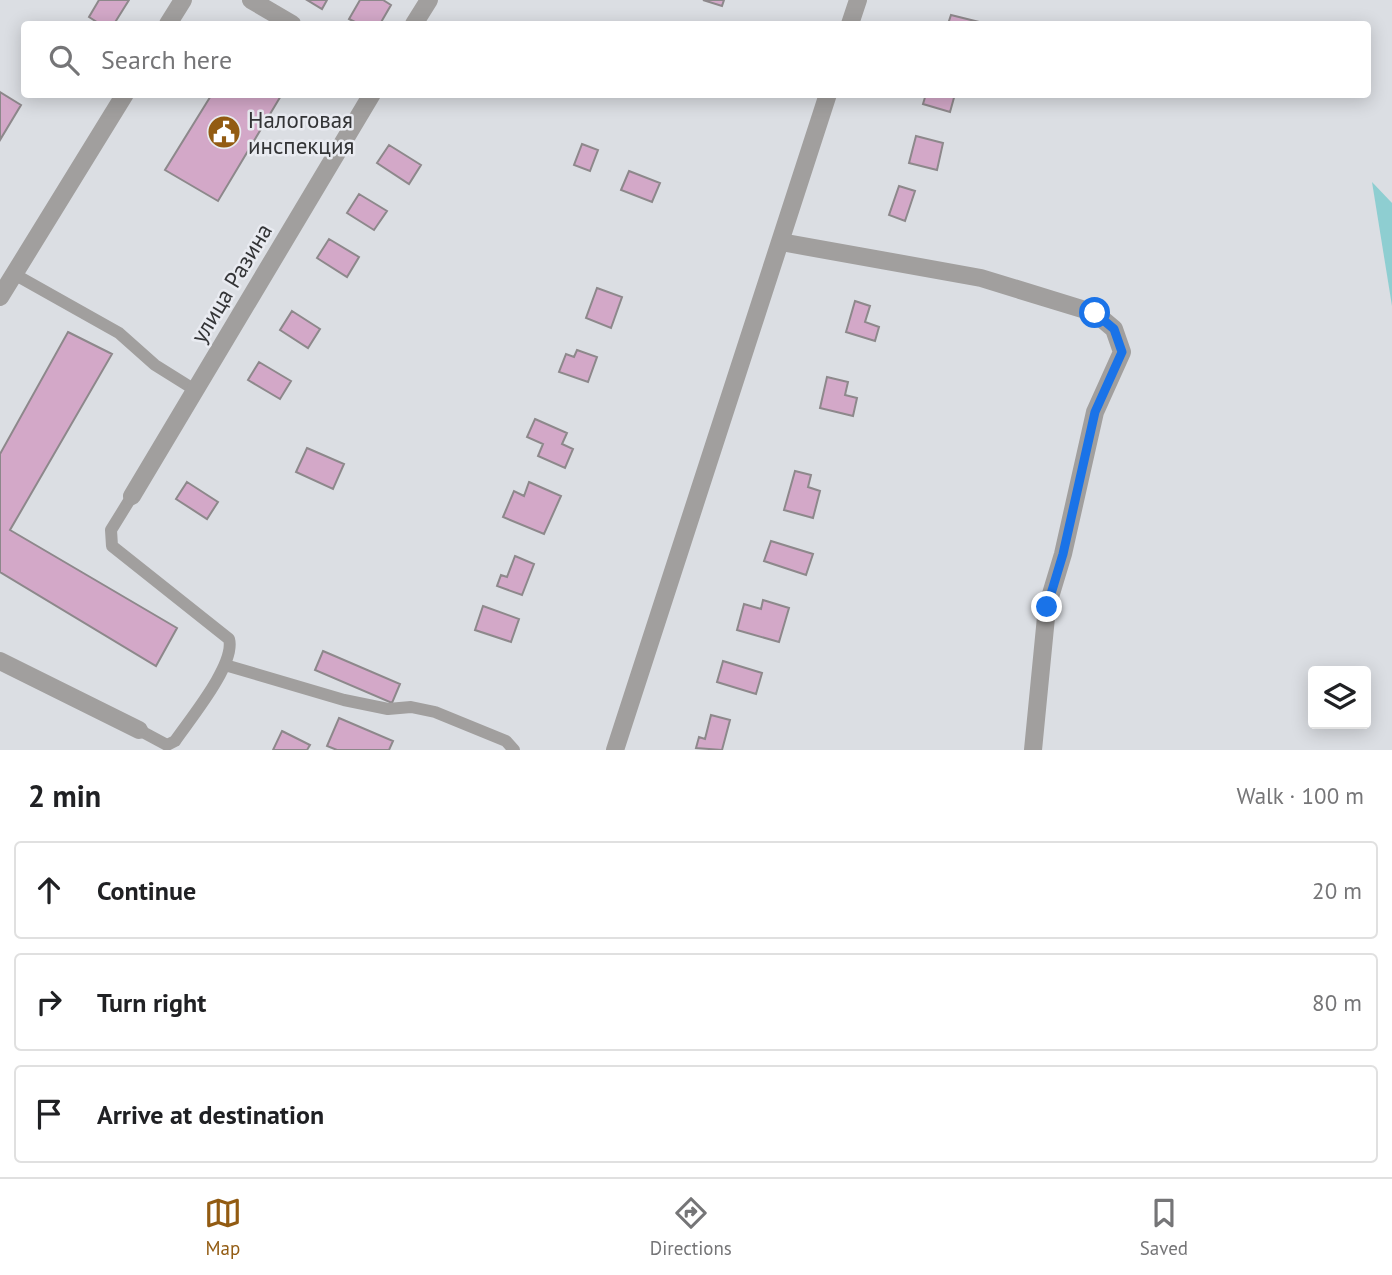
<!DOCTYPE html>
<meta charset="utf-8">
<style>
body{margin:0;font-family:"PT Sans",sans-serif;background:#f2f2f2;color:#202124}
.controls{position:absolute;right:21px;bottom:21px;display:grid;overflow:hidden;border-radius:7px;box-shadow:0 4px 18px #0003}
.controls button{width:63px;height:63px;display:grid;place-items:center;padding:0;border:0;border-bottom:2px solid #e0e0e0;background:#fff;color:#202124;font:35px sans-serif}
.stop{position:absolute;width:21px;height:21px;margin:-16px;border:5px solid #1a73e8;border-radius:50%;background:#fff}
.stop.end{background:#1a73e8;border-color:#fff;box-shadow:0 2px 7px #0008}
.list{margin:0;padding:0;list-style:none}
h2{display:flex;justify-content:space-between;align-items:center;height:91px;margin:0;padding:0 28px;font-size:30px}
h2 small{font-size:23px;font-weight:400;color:#757577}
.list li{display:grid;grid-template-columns:46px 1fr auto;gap:21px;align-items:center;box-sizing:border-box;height:98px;margin:0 14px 14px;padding:0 14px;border:2px solid #e0e0e0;border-radius:7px}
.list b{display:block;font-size:26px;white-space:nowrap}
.list em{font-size:23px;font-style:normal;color:#757577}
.icon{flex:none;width:38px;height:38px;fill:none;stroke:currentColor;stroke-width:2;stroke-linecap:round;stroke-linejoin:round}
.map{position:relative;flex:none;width:1392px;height:750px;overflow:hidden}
.search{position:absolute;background:#fff;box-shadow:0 4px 18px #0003;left:21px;right:21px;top:21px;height:77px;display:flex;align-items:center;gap:18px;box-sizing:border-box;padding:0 24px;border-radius:7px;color:#757577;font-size:26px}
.sheet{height:427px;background:#fff}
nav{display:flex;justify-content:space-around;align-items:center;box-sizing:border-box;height:98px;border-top:2px solid #e0e0e0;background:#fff;font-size:19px;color:#757577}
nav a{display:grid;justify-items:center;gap:4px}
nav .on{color:#925b12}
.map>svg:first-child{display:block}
</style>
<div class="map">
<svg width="1392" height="750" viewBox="0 0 1392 750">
<rect width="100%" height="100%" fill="#dbdee3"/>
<path fill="#8eced1" d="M1372 182 1392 203V306Z"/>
<path fill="#d3a8c8" stroke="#8d888b" stroke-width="2" d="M99 0H129L114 24H100L89 17Z
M307 0H327L322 9Z
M360 0H383L391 5 380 24H359L349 19Z
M703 0H724L722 6Z
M951 15 979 22 978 24H948Z
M0 92 21 105 0 140Z
M212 94H282L218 201 165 170Z
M926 94H955L950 112 923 104Z
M916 136 943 143 937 170 909 163Z
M582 144 598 150 590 171 574 165Z
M389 145 421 165 409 184 377 163Z
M629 171 660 183 652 202 621 190Z
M899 186 915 191 905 221 889 215Z
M359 194 387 211 374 230 347 213Z
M329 239 359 257 347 277 317 258Z
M597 288 622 297 611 328 586 318Z
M855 301 870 306 865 322 879 327 875 341 846 332Z
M292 311 320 329 308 348 280 330Z
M68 332 112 354 10 530 177 628 156 666 0 572V454Z
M577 350 597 357 588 382 559 372 566 354 574 357Z
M259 362 291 381 280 399 248 380Z
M827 377 848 382 845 395 857 398 853 416 820 408Z
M535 419 567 433 562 444 573 449 565 468 538 456 543 444 527 437Z
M307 448 344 464 333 489 296 472Z
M795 471 811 475 808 487 820 491 813 518 784 510Z
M187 482 218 502 207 519 176 499Z
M529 482 561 496 544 534 503 517 514 491 524 496Z
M771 541 813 554 806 575 764 561Z
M515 556 534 564 522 595 497 586 501 575 507 577Z
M763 600 789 608 779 642 737 630 744 604 761 609Z
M483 606 519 619 511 642 475 630Z
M323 651 400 684 392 703 315 670Z
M723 661 762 673 756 694 717 682Z
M711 715 730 720 722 750 696 748 699 737 705 739Z
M339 718 393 741 389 750H337L327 746Z
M282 731 310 745 307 750H273Z"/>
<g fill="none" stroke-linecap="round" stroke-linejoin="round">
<path stroke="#a19f9e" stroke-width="12" d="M14 274 119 333 155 365 195 390
M132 496 111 530 112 546 229 639C236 664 190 719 175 741L167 745 139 730
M225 665 344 700 388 709 411 707 435 712 506 741 514 750"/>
<path stroke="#a19f9e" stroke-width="18" d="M251 0 292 24
M168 24 183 0
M414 24 429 0
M850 24 858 0
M781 242 981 278 1095 313 1114 329 1122 352 1095 412 1063 554 1047 607 1033 750
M0 297 125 94
M132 496 372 94
M0 661 139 730
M615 750 828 94"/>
</g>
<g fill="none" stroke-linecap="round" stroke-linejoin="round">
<path stroke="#1a73e8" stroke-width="9" d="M1047 607 1063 554 1095 412 1122 352 1114 329 1095 313"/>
</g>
<defs>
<symbol id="civic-disc" viewBox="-11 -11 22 22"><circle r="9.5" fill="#925b12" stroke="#e9ebf1"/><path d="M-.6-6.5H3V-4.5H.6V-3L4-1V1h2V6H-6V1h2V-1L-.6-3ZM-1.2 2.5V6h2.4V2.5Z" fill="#fff"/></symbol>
</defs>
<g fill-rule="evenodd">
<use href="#civic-disc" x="205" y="113" width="38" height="38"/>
</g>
<g text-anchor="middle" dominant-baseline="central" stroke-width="5" stroke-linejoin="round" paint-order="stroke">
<g font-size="23" fill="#333436" stroke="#e9ebf1" text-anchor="start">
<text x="248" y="119">Налоговая<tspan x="248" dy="26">инспекция</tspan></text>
</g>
<g font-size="23" fill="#333436" stroke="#e9ebf1">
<text transform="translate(231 283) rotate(-59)">улица Разина</text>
</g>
</g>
</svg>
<div class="controls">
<button><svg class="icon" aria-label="layers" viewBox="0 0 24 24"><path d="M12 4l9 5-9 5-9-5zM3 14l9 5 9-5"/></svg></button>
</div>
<div class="stop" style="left:1095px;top:313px"></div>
<div class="stop end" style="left:1047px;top:607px"></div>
<div class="search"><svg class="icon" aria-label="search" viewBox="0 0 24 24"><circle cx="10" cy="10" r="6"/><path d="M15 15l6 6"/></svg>Search here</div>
</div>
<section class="sheet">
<h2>2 min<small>Walk · 100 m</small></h2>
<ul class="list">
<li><svg class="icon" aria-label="ahead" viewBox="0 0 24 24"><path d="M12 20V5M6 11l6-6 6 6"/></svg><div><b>Continue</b></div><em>20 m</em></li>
<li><svg class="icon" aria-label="right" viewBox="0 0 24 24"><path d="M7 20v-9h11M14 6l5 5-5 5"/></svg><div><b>Turn right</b></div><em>80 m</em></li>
<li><svg class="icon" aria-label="arrive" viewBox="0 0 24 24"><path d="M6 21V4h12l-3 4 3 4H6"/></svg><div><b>Arrive at destination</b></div></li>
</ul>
</section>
<nav>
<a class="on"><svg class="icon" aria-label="map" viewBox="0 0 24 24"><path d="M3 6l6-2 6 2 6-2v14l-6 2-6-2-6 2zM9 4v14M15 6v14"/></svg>Map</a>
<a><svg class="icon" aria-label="directions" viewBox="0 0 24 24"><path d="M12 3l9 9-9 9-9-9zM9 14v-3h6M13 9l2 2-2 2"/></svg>Directions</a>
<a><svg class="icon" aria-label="saved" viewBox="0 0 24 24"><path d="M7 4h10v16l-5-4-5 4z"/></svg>Saved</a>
</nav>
